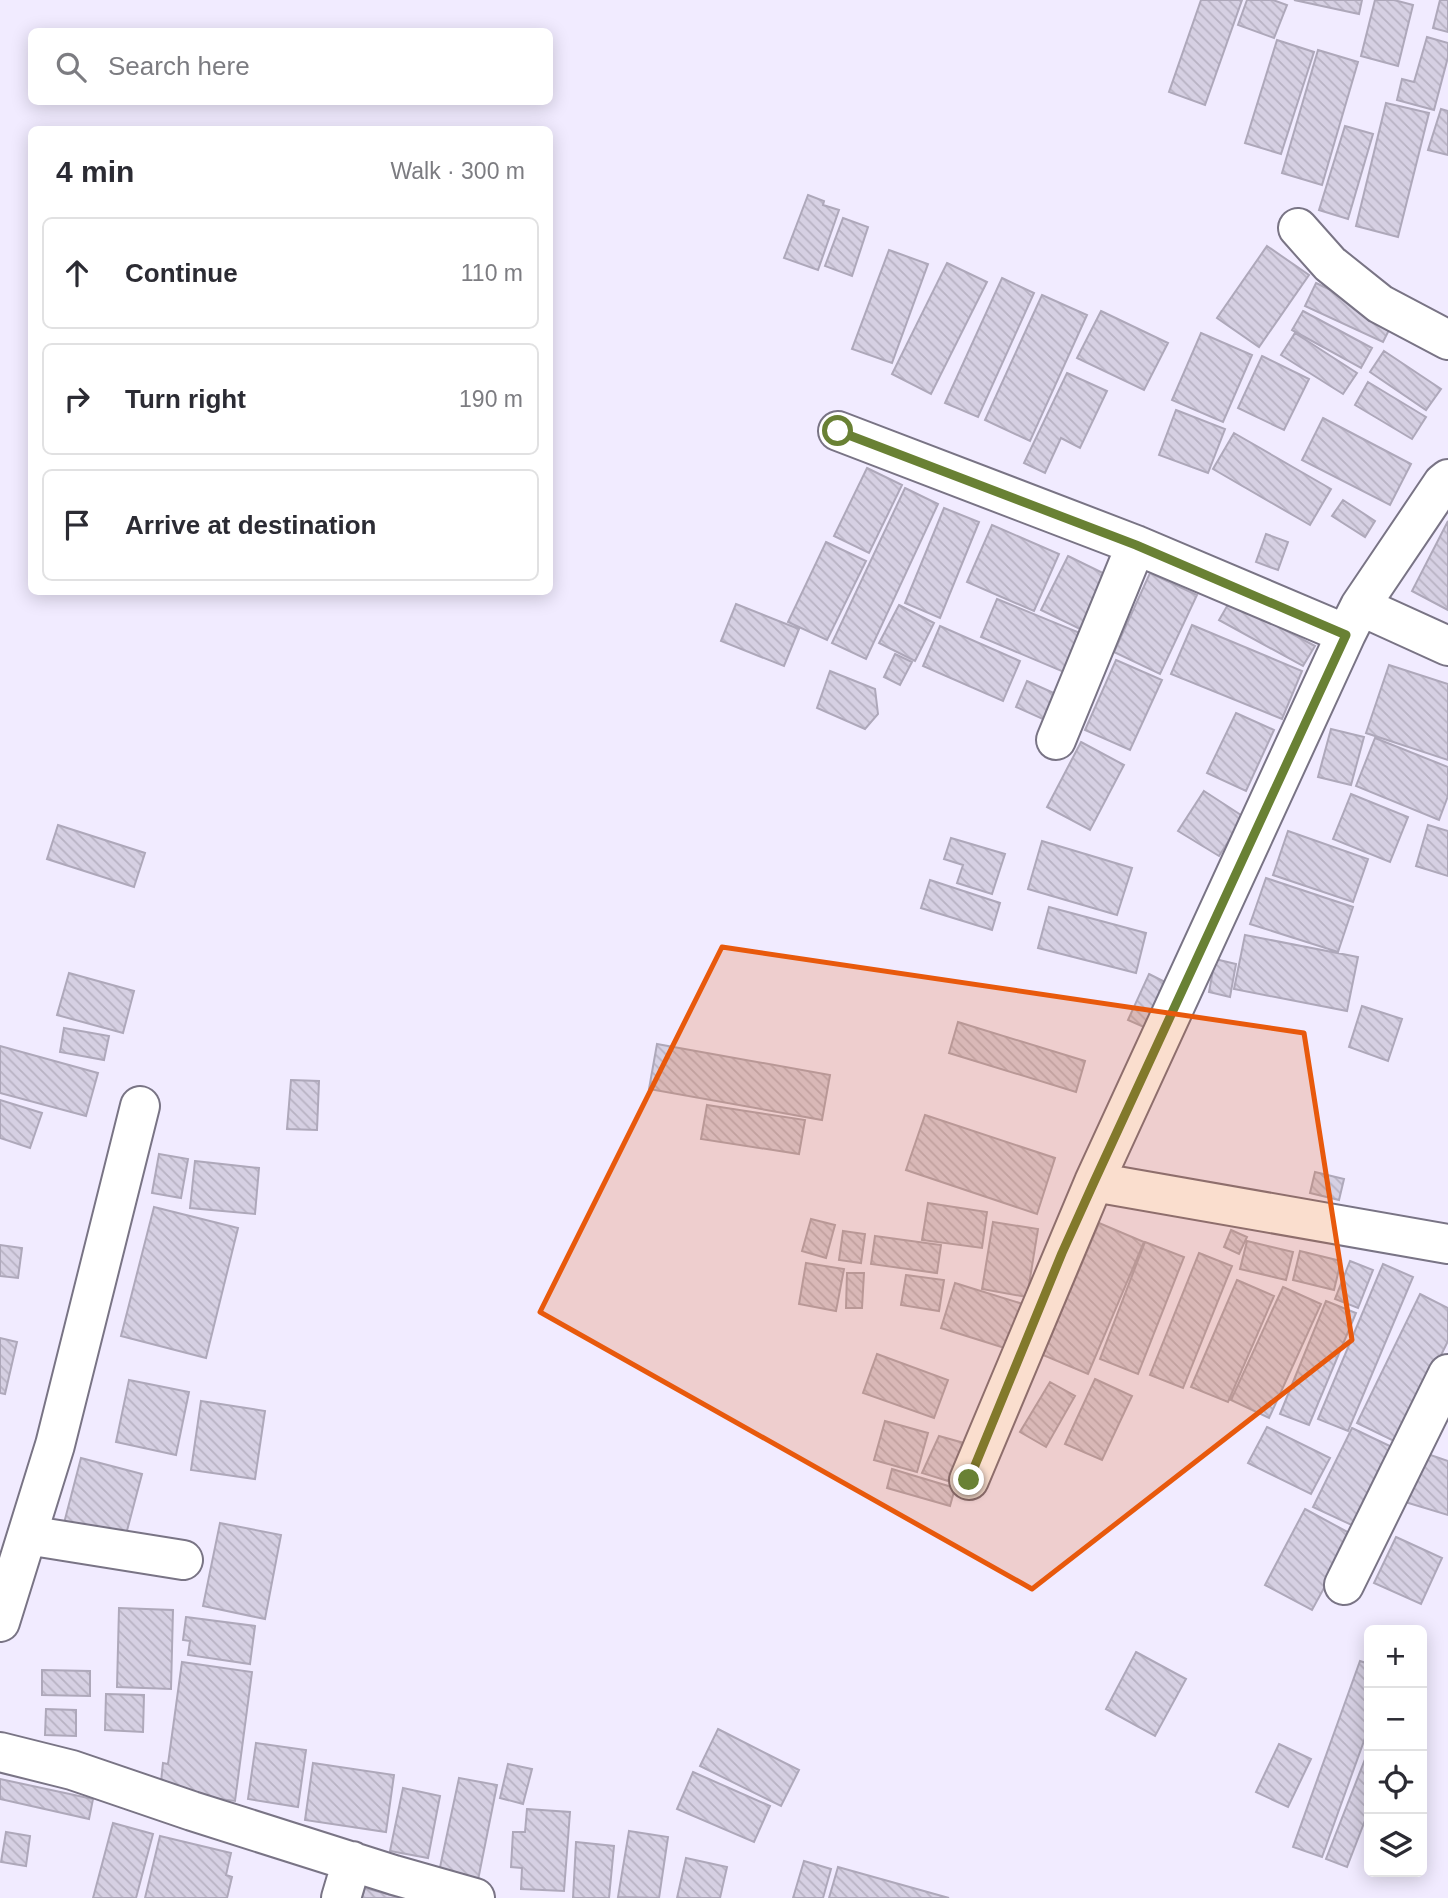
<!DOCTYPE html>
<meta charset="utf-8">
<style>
body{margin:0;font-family:Arial,sans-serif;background:#f2f2f3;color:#2b2b33}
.controls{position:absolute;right:21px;bottom:21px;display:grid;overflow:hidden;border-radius:10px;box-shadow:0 4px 18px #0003}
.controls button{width:63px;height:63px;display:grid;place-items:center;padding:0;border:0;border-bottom:2px solid #e1e1e2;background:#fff;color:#2b2b33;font:35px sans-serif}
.stop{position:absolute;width:21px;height:21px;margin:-16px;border:5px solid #698134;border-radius:50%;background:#fff}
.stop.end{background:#698134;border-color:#fff;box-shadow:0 2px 7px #0008}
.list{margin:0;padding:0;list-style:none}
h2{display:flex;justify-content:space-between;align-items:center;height:91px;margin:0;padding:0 28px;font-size:30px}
h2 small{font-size:23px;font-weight:400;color:#7c7c81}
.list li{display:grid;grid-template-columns:46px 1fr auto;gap:21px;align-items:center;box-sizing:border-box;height:112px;margin:0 14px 14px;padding:0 14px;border:2px solid #e1e1e2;border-radius:10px}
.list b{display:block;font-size:26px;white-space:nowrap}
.list em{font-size:23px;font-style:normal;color:#7c7c81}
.icon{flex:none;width:38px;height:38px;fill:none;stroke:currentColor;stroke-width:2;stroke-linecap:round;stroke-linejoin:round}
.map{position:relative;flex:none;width:1448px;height:1898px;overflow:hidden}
.search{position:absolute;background:#fff;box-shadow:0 4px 18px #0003;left:28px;top:28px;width:525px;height:77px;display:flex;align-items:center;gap:18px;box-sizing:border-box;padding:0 24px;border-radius:10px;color:#7c7c81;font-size:26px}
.panel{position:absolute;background:#fff;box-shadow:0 4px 18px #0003;left:28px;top:126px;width:525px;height:469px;border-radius:10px}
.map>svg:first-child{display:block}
</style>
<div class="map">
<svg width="1448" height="1898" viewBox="0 0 1448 1898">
<defs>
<pattern id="building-back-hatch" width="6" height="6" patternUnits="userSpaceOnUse" patternTransform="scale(1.75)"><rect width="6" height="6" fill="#d6d0e3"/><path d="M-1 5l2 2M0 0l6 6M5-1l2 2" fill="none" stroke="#b8b2c3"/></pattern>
</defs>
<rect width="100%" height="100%" fill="#f1ebff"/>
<path fill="url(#building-back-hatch)" stroke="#aea8ba" stroke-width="2" d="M1201 0H1242L1205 105 1169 92Z
M1247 0H1273L1287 5 1274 38 1238 25Z
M1294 0H1362L1359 14Z
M1375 0H1394L1413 5 1398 66 1361 56Z
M1440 0H1448V32L1433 28Z
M1427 37 1448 43V57L1434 110 1397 100 1402 79 1414 82Z
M1277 40 1314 52 1281 154 1245 143Z
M1318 50 1358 62 1322 185 1282 173Z
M1386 103 1429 113 1398 237 1356 226Z
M1441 109 1448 111V155L1428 150Z
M1345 126 1373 134 1348 219 1319 210Z
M808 195 824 201 823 205 839 210 818 270 784 258Z
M843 218 868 227 852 276 825 266Z
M1267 246 1309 275 1259 347 1217 318Z
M889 250 928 264 892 363 852 349Z
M947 263 987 282 931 394 892 374Z
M1002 278 1034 293 978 417 945 403Z
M1316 283 1394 320 1383 342 1305 306Z
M1042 295 1087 315 1030 441 985 420Z
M1101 311 1168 343 1144 390 1077 358Z
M1303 311 1372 348 1361 368 1292 330Z
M1201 333 1252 355 1223 422 1172 400Z
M1295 333 1357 373 1343 394 1281 355Z
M1384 351 1441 389 1426 410 1370 372Z
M1262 356 1309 379 1284 430 1238 408Z
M1067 373 1107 391 1080 448 1061 438 1045 473 1024 463Z
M1368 382 1426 417 1412 439 1355 405Z
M1176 410 1225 429 1208 473 1159 455Z
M1323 418 1411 464 1390 505 1302 460Z
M1234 433 1331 489 1310 525 1213 469Z
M867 468 902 485 869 553 834 536Z
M905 488 938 504 866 659 832 643Z
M1343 500 1375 521 1365 537 1332 516Z
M944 508 979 522 940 618 905 603Z
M1448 521V610L1412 591Z
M992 525 1059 554 1034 611 967 582Z
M1266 534 1288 542 1278 570 1256 562Z
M826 542 866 561 827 640 788 622Z
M1068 556 1109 576 1082 630 1041 610Z
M1150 573 1197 595 1160 674 1114 652Z
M997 599 1080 633 1064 672 981 637Z
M1230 601 1315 646 1303 666 1219 620Z
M736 604 799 629 784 666 721 641Z
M899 605 934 623 915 661 879 643Z
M1192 625 1302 671 1282 719 1171 674Z
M940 626 1020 661 1003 701 923 666Z
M895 654 912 662 900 685 884 677Z
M1116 660 1162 680 1130 750 1085 730Z
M1389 665 1448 684V760L1366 733Z
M830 671 875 689 878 714 865 729 817 708Z
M1027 681 1056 694 1045 720 1016 707Z
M1236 713 1274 730 1246 791 1207 773Z
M1331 729 1364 737 1351 785 1318 777Z
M1375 738 1448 767V796L1439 820 1356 786Z
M1081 742 1124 765 1090 830 1047 807Z
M1204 791 1244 817 1219 856 1178 831Z
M1351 794 1408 817 1390 862 1333 839Z
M58 825 145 853 134 887 47 859Z
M1428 825 1448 831V876L1416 866Z
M1288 831 1368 859 1353 902 1273 875Z
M951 838 1005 854 992 894 957 883 963 865 944 859Z
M1042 841 1132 868 1117 915 1028 889Z
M1266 878 1353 907 1338 952 1250 924Z
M930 880 1000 903 992 930 921 908Z
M1049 907 1146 933 1136 973 1038 948Z
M1245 935 1358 957 1347 1011 1234 989Z
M1215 959 1236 964 1230 997 1209 992Z
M69 973 134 991 123 1033 57 1015Z
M1149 974 1167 983 1146 1028 1128 1020Z
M1362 1006 1402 1019 1388 1061 1349 1047Z
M958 1022 1085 1061 1076 1092 949 1053Z
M64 1028 109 1036 104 1060 60 1052Z
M657 1044 830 1075 822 1120 649 1089Z
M0 1046 98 1073 86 1116 0 1093Z
M291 1080 319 1081 317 1130 287 1129Z
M0 1100 42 1113 30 1148 0 1138Z
M707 1105 805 1120 799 1154 701 1139Z
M925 1115 1055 1158 1037 1214 906 1170Z
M159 1154 188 1159 181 1198 152 1193Z
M195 1161 259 1168 255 1214 190 1208Z
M1315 1172 1344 1179 1339 1200 1310 1193Z
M928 1203 987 1212 982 1248 922 1240Z
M154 1207 238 1228 206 1358 121 1336Z
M811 1219 835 1225 826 1258 802 1251Z
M993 1222 1038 1229 1027 1297 982 1289Z
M1099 1223 1144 1242 1088 1374 1043 1355Z
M1231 1230 1247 1237 1239 1254 1224 1247Z
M843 1231 865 1234 861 1263 839 1260Z
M875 1236 941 1245 937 1273 871 1264Z
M1247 1241 1293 1252 1286 1280 1240 1269Z
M1145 1242 1184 1257 1138 1374 1100 1359Z
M0 1245 22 1248 18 1278 0 1276Z
M1300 1251 1341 1261 1334 1290 1293 1280Z
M1199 1253 1232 1266 1183 1388 1150 1375Z
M1350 1261 1373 1270 1358 1308 1335 1299Z
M806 1263 844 1269 836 1311 799 1304Z
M1383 1264 1413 1277 1348 1431 1318 1419Z
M847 1273H864L862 1308H846Z
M906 1275 944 1280 939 1311 901 1305Z
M1237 1280 1274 1296 1228 1402 1191 1387Z
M955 1283 1026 1305 1011 1350 941 1328Z
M1283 1287 1321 1304 1269 1418 1231 1400Z
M1420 1294 1448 1308V1341L1398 1443 1357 1423Z
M1326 1301 1356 1313 1309 1425 1280 1414Z
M0 1338 17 1342 5 1394 0 1393Z
M877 1354 948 1380 934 1418 863 1393Z
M1095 1379 1132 1396 1102 1460 1065 1444Z
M129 1380 189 1392 176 1455 116 1442Z
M1050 1382 1075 1396 1046 1447 1020 1432Z
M201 1401 265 1411 255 1479 191 1470Z
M885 1421 928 1433 917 1472 874 1460Z
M1267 1427 1330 1458 1311 1494 1248 1463Z
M1352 1428 1394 1448 1356 1527 1313 1507Z
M939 1436 964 1443 948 1481 922 1473Z
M1419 1451 1448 1461V1515L1402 1501Z
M81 1458 142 1474 124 1542 63 1527Z
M892 1469 955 1488 950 1506 887 1488Z
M1305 1509 1353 1535 1312 1610 1265 1585Z
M220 1523 281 1535 265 1619 203 1606Z
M1396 1537 1442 1558 1421 1604 1374 1583Z
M119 1608 173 1610 171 1689 117 1687Z
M186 1617 255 1626 250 1664 188 1655 190 1641 183 1640Z
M1136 1652 1186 1679 1155 1736 1106 1709Z
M1360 1661 1369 1664V1727L1322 1857 1293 1847Z
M182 1662 252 1672 235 1801 160 1791 163 1763 168 1764Z
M42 1670 90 1671V1696L42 1695Z
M106 1694 144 1695 143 1732 105 1730Z
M46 1709 76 1710V1736L45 1735Z
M718 1729 799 1770 781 1806 700 1766Z
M256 1743 306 1750 298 1807 248 1799Z
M1279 1744 1311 1759 1288 1807 1256 1792Z
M1369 1749V1810L1347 1867 1326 1859Z
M313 1763 394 1775 386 1832 305 1820Z
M508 1764 532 1769 523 1804 500 1798Z
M693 1772 770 1806 754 1842 677 1809Z
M459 1778 497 1785 478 1880 439 1872Z
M0 1779 93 1799 89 1819 0 1799Z
M403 1788 440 1796 428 1858 390 1851Z
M527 1809 570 1812 564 1891 521 1889 522 1868 511 1867 513 1832H525Z
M113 1823 153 1834 136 1898H93Z
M629 1831 668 1837 659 1898 618 1897Z
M6 1832 30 1836 26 1866 1 1862Z
M160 1836 231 1853 226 1875 232 1877 227 1898H145Z
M576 1842 614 1846 609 1898H573Z
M686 1858 727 1867 720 1898H677Z
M804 1861 831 1869 823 1898H793Z
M838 1867 949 1898H829Z
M365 1888 402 1898H362Z"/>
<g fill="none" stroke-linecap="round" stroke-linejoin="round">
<defs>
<path id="minor" d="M1298 228 1330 264 1380 304 1448 340
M838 431 1136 545 1346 634
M1360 606 1448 646
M1056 740 1136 545
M1094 1182 1448 1244
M969 1480 1094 1182 1346 634 1360 606 1443 483 1448 479
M27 1535 183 1560
M1344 1585 1448 1374
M0 1622 55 1445 140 1106
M0 1752 72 1770 192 1811 394 1875 475 1898
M341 1898 352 1861"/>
</defs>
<use href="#minor" stroke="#797485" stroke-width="42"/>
<use href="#minor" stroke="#fff" stroke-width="38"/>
</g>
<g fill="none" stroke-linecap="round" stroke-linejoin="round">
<path stroke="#698134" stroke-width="9" d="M838 431 1136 545 1346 635 1094 1182 1062 1253 969 1480"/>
</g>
<path fill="#e8590c" fill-opacity="0.2" stroke="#e8590c" stroke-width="5" stroke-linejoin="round" d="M722 947 1304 1033 1352 1340 1032 1589 540 1312Z"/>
</svg>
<div class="controls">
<button>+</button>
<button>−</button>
<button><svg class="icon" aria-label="locate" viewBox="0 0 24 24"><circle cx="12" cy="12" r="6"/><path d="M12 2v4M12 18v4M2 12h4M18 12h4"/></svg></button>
<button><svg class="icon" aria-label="layers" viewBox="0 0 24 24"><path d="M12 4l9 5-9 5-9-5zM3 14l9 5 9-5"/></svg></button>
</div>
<div class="stop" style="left:838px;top:431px"></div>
<div class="stop end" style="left:969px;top:1480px"></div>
<div class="search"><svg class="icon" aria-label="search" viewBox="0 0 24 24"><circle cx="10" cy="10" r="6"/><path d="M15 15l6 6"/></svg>Search here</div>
<section class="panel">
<h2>4 min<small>Walk · 300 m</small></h2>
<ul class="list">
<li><svg class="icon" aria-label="ahead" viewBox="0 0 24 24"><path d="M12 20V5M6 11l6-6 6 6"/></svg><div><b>Continue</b></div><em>110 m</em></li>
<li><svg class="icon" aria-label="right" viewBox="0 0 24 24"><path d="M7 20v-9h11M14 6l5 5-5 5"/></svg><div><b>Turn right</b></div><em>190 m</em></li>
<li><svg class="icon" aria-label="arrive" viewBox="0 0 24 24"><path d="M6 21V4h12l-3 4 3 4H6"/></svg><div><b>Arrive at destination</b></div></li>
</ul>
</section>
</div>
